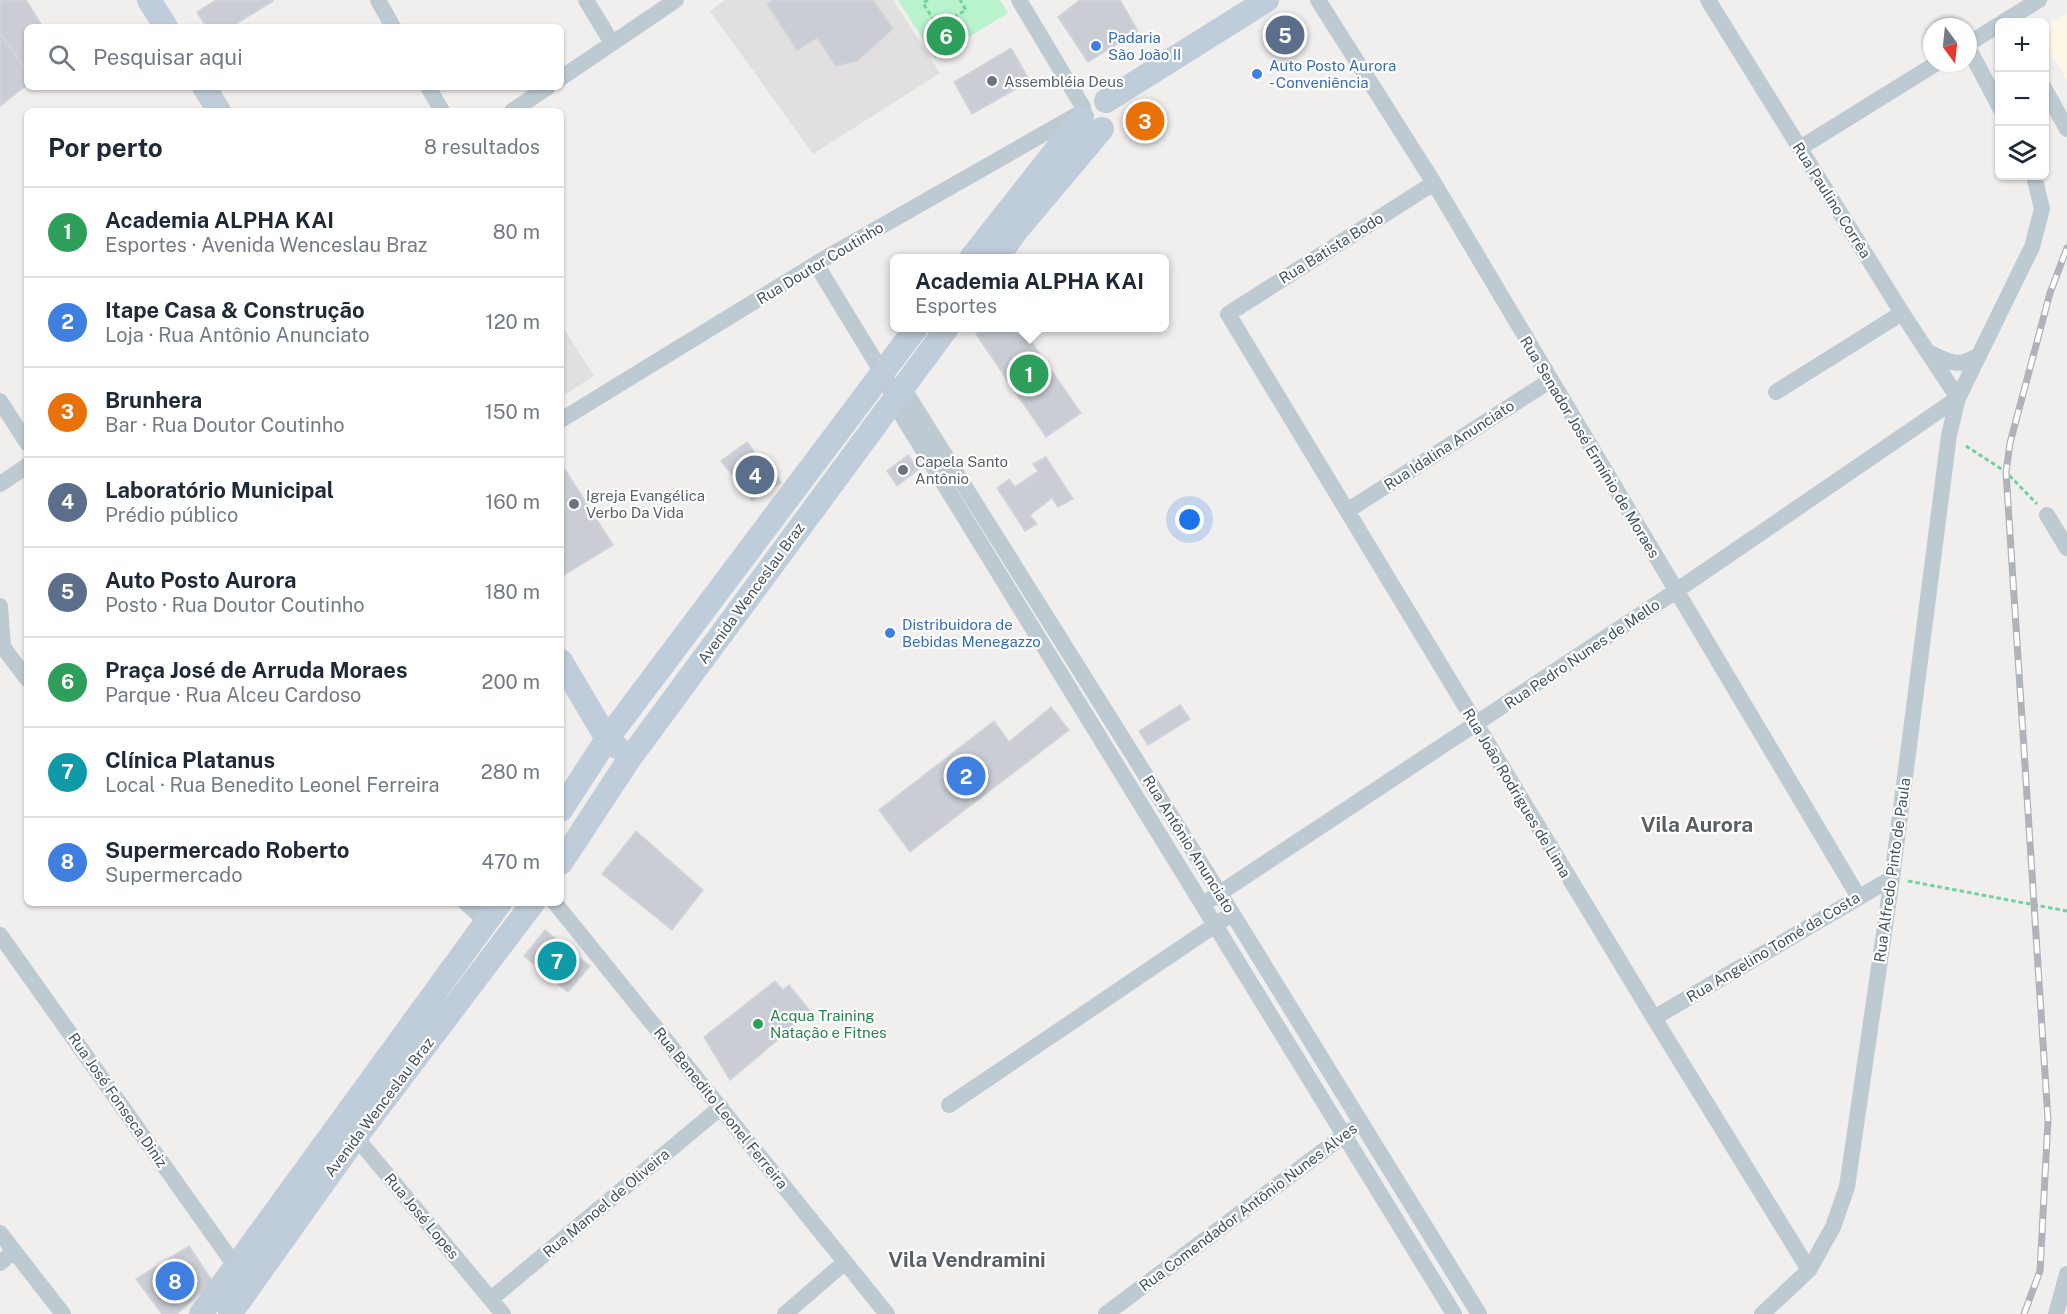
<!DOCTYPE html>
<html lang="pt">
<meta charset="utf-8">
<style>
body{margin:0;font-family:"Public Sans",sans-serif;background:#f2f2f3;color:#1f2937}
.controls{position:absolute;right:18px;top:18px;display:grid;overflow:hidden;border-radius:9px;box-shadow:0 2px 4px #0004}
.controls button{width:54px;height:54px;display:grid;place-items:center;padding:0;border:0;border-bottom:2px solid #e0e1e3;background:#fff;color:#1f2937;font:30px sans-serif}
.compass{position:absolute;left:1923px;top:18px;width:54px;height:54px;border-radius:50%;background:#fff;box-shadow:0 2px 4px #0004;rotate:165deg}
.you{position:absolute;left:1190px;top:520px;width:21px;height:21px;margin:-15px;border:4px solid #fff;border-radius:50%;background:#1a73e8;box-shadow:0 0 0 9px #1a73e833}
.badge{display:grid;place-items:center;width:39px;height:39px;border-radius:50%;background:#0a74f0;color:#fff;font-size:20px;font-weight:700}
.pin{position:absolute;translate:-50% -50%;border:3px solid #fff;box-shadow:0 2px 6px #0006}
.popup{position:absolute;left:890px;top:254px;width:279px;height:78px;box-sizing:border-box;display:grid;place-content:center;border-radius:9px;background:#fff;filter:drop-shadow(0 2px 4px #0005);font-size:20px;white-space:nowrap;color:#747a83}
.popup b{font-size:22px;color:#1f2937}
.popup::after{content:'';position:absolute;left:50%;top:100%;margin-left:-12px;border:12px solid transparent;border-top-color:#fff}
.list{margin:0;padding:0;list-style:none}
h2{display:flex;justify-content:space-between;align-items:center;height:78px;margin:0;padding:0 24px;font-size:26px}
h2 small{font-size:20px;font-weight:400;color:#747a83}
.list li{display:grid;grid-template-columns:39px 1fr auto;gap:18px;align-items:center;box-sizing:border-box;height:90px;padding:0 24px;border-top:2px solid #e0e1e3}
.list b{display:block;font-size:22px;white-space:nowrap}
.list p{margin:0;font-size:20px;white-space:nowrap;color:#747a83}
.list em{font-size:20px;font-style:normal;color:#747a83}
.icon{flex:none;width:33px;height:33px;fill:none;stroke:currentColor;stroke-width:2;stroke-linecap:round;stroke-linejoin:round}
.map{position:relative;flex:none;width:2067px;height:1314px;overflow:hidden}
.search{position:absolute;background:#fff;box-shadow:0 2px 4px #0004;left:24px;top:24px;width:540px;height:66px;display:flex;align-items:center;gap:15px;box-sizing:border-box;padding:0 21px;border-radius:9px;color:#747a83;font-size:22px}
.panel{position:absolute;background:#fff;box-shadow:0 2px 4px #0004;left:24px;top:108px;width:540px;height:798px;border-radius:9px}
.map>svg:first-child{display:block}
</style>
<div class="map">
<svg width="2067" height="1314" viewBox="0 0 2067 1314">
<rect width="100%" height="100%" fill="#f1eeee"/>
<path fill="#fdf6e6" d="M2067 13V81L2044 42 2045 25Z"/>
<path fill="#e2dfe0" d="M725 0H893L940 73 813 154 710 11Z
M561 324 594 376 561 397Z"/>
<path fill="#b9f3ce" d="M898 0H1000L1008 13 935 58Z"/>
<path fill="#caced4" stroke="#d2d5db" stroke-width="1.5" d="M0 0H26L43 27H27V71L0 33Z
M216 0H272L273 1 231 27H206L197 12Z
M772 0H873L893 29 857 61 836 66 817 38 797 50 767 4Z
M1080 0H1120L1138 31 1088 62 1058 17Z
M0 33 27 71V85L0 106Z
M1011 48 1030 81 972 114 954 82Z
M986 328H1022L1081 413 1046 437 976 334Z
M747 442 765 467 771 464 781 483 752 500 721 461Z
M908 455 919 469 897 486 887 471Z
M1046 457 1073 499 1058 507 1052 498 1030 515 1037 524 1025 531 997 488 1009 479 1015 487 1038 471 1033 464Z
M561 463 613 545 561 577Z
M1180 705 1190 719 1148 745 1139 731Z
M1051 707 1069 730 910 852 879 810 994 721 1009 742Z
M636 831 703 890 672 930 602 874Z
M545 930 590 966 568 992 524 956Z
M775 981 783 990 789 985 811 1012 730 1080 704 1037Z
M189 1246 213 1282 177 1314H162L136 1279Z"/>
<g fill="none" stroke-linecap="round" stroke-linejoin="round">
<path stroke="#6ed49f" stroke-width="3" stroke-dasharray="4.5 3" stroke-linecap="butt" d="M928 0 923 3 938 27 966 10 960 0
M1966 446 2006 472 2037 504
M1908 881 2067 911"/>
<path stroke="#becad2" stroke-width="16" d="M378 0 393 27
M586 0 612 43
M1019 0 1083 107
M1318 0 1434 183 1858 896
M1708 0 1902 313 1958 398
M2003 22 2039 0
M1968 44 2000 24
M1968 47 2000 108
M561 78 676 0
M428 87 442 111
M2044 88 2067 129
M512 111 548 87
M1800 148 1937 63
M1434 183 1228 314 1654 1018 1809 1270
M816 264 889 384 893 401 1454 1314
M1928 352C1950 362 1956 369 1979 355
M894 386 903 388 1232 913 1479 1314
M1776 392 1902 313
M0 401 27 443
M561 420 822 260 1082 112
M0 484 27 466
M1347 511 1551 380
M2047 515 2067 548
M0 606 3 647 27 679
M1211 899 1676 591 1958 398
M466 903 487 922
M555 903 887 1314
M0 935 241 1274
M1654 1018 1892 878
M949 1105 1224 919
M350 1130 503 1314
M0 1233 63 1314
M0 1263 14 1251
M491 1299 721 1107
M785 1314 845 1262
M1106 1314 1351 1130
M1762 1314 1809 1270 1833 1227 1847 1187 1892 878 1949 435 1958 398 2032 247 2042 209 2034 176
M2056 1314 2067 1274"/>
<path stroke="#bfccd9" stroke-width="24" d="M149 0 166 27
M204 87 219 111
M1106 101 1267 0
M971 258 1082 117
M997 258 1017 230 1102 129
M561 661 607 739 617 747
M561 810 607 739 916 328
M561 863 630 758 947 328
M201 1314 500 903
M230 1314 356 1137 533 903"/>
<defs>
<path id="rail" d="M2024 1314 2040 1271 2048 1120 2006 472 2010 443 2050 293 2067 248"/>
</defs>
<use href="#rail" stroke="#b0b4ba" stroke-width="7"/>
<use href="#rail" stroke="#fff" stroke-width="4.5" stroke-dasharray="14" stroke-linecap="butt"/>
</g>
<g fill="#3f7fe0" stroke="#fff" stroke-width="2">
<circle cx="1096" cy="46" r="6"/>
<circle cx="1257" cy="74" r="6"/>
<circle cx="890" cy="633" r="6"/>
</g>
<g fill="#6b7280" stroke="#fff" stroke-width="2">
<circle cx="992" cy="81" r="6"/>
<circle cx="903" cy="470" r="6"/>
<circle cx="574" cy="504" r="6"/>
</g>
<circle fill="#2e9e5b" stroke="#fff" stroke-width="2" cx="758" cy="1024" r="6"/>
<g text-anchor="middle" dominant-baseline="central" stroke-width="4.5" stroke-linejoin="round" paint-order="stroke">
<g font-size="15" fill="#366cbe" stroke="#fff" text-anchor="start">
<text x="1108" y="37">Padaria<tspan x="1108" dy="17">São João II</tspan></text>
<text x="1269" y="65">Auto Posto Aurora<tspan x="1269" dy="17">- Conveniência</tspan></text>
<text x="902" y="624">Distribuidora de<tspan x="902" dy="17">Bebidas Menegazzo</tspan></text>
</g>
<g font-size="15" fill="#5b616d" stroke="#fff" text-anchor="start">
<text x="1004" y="81">Assembléia Deus</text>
<text x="915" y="461">Capela Santo<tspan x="915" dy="17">Antônio</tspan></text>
<text x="586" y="495">Igreja Evangélica<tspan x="586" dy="17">Verbo Da Vida</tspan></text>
</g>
<g font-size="15" fill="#45535e" stroke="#fff">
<text transform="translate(1832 200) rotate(58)">Rua Paulino Corrêa</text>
<text transform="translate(1331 248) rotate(-32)">Rua Batista Bodo</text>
<text transform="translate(820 263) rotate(-31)">Rua Doutor Coutinho</text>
<text transform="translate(1449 445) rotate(-33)">Rua Idalina Anunciato</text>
<text transform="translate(1590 447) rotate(59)">Rua Senador José Ermínio de Moraes</text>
<text transform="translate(751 593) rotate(-54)">Avenida Wenceslau Braz</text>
<text transform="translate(1582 654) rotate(-34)">Rua Pedro Nunes de Mello</text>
<text transform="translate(1517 793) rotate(59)">Rua João Rodrigues de Lima</text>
<text transform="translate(1189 844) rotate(58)">Rua Antônio Anunciato</text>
<text transform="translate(1892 870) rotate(-82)">Rua Alfredo Pinto de Paula</text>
<text transform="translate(1773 947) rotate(-31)">Rua Angelino Tomé da Costa</text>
<text transform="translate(118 1100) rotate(55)">Rua José Fonseca Diniz</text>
<text transform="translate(379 1107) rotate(-53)">Avenida Wenceslau Braz</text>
<text transform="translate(721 1108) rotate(51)">Rua Benedito Leonel Ferreira</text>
<text transform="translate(606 1203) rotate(-40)">Rua Manoel de Oliveira</text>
<text transform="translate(1248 1207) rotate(-37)">Rua Comendador Antônio Nunes Alves</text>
<text transform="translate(422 1216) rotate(50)">Rua José Lopes</text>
</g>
<g font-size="15" fill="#27864d" stroke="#fff" text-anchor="start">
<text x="770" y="1015">Acqua Training<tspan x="770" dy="17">Natação e Fitnes</tspan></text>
</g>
<g font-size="21" font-weight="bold" fill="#5a5f64" stroke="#fff">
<text x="1697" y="824">Vila Aurora</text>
<text x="967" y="1259">Vila Vendramini</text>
</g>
</g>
</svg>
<div class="controls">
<button>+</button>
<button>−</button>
<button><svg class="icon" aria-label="layers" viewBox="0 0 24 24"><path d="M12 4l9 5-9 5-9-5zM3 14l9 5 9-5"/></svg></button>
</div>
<svg class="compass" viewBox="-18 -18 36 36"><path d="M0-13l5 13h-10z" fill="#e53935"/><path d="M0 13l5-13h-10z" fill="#747a83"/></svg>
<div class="you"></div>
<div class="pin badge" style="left:1029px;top:374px;background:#2e9e5b">1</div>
<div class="popup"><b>Academia ALPHA KAI</b>Esportes</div>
<div class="pin badge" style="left:966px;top:776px;background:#3f7fe0">2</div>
<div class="pin badge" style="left:1145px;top:121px;background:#e8710a">3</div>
<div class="pin badge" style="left:755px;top:475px;background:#5c6f8a">4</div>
<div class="pin badge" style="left:1285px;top:35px;background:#5c6f8a">5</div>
<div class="pin badge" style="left:946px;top:36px;background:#2e9e5b">6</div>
<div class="pin badge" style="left:557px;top:961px;background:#0f9aa8">7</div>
<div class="pin badge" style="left:175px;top:1281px;background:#3f7fe0">8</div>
<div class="search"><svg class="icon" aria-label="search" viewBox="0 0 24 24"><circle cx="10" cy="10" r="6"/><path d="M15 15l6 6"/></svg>Pesquisar aqui</div>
<section class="panel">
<h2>Por perto<small>8 resultados</small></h2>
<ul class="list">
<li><span class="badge" style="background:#2e9e5b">1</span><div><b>Academia ALPHA KAI</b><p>Esportes · Avenida Wenceslau Braz</p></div><em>80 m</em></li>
<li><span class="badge" style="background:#3f7fe0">2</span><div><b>Itape Casa &amp; Construção</b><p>Loja · Rua Antônio Anunciato</p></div><em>120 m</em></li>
<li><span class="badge" style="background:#e8710a">3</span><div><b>Brunhera</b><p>Bar · Rua Doutor Coutinho</p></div><em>150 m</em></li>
<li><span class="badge" style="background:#5c6f8a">4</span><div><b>Laboratório Municipal</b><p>Prédio público</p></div><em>160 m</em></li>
<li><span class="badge" style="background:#5c6f8a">5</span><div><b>Auto Posto Aurora</b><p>Posto · Rua Doutor Coutinho</p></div><em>180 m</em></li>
<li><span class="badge" style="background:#2e9e5b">6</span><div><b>Praça José de Arruda Moraes</b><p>Parque · Rua Alceu Cardoso</p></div><em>200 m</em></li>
<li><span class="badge" style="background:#0f9aa8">7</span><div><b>Clínica Platanus</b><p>Local · Rua Benedito Leonel Ferreira</p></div><em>280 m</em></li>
<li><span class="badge" style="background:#3f7fe0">8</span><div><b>Supermercado Roberto</b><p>Supermercado</p></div><em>470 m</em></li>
</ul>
</section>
</div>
